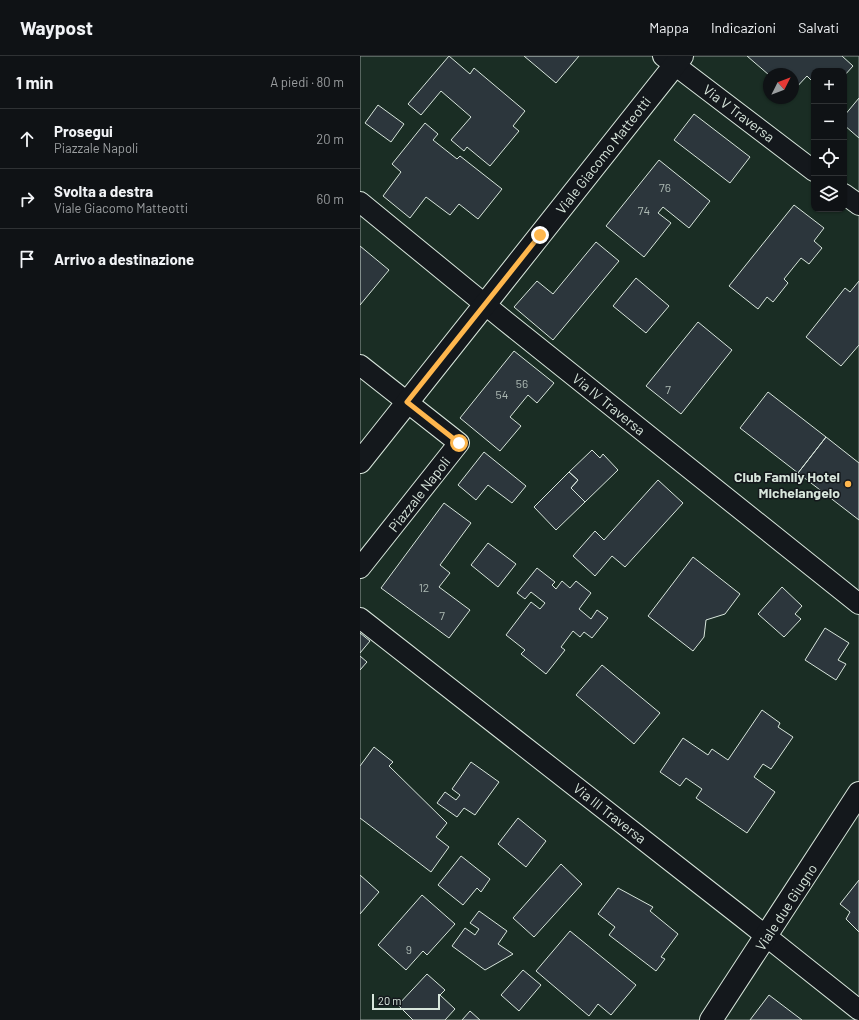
<!DOCTYPE html>
<html lang="it">
<meta charset="utf-8">
<style>
body{margin:0;font-family:Barlow,sans-serif;background:#1d2022;color:#f1f3f6}
.controls{position:absolute;right:12px;top:12px;display:grid;overflow:hidden;border-radius:8px;box-shadow:0 1px 3px #0004}
.controls button{width:36px;height:36px;display:grid;place-items:center;padding:0;border:0;border-bottom:1px solid #2f3234;background:#0f1215;color:#f1f3f6;font:20px sans-serif}
.compass{position:absolute;left:403px;top:12px;width:36px;height:36px;border-radius:50%;background:#0f1215;box-shadow:0 1px 3px #0004;rotate:48deg}
.scale{position:absolute;left:12px;bottom:10px;width:68px;box-sizing:border-box;padding-left:4px;border:2px solid #d8e6dc;border-top:0;font-size:11px;line-height:14px;white-space:nowrap;color:#d8e6dc;-webkit-text-stroke:3px #14181c;paint-order:stroke}
.stop{position:absolute;width:12px;height:12px;margin:-9px;border:3px solid #ffb74d;border-radius:50%;background:#fff}
.stop.end{background:#ffb74d;border-color:#fff;box-shadow:0 1px 4px #0008}
.list{margin:0;padding:0;list-style:none}
h2{display:flex;justify-content:space-between;align-items:center;height:52px;margin:0;padding:0 16px;font-size:17px}
h2 small{font-size:13px;font-weight:400;color:#9b9ea0}
.list li{display:grid;grid-template-columns:26px 1fr auto;gap:12px;align-items:center;box-sizing:border-box;height:60px;padding:0 16px;border-top:1px solid #2f3234}
.list b{display:block;font-size:15px;white-space:nowrap}
.list p{margin:0;font-size:13px;white-space:nowrap;color:#9b9ea0}
.list em{font-size:13px;font-style:normal;color:#9b9ea0}
.icon{flex:none;width:22px;height:22px;fill:none;stroke:currentColor;stroke-width:2;stroke-linecap:round;stroke-linejoin:round}
.map{position:relative;flex:none;width:499px;height:964px;overflow:hidden}
header{display:flex;align-items:center;gap:24px;box-sizing:border-box;height:56px;padding:0 20px;background:#0f1215;border-bottom:1px solid #2f3234}
header strong{font-size:19px}
nav{display:flex;gap:22px;margin-inline-start:auto;font-size:14px}
main{display:flex}
aside{flex:1;background:#0f1215}
.map>svg:first-child{display:block}
</style>
<header>
<strong>Waypost</strong>
<nav><a>Mappa</a><a>Indicazioni</a><a>Salvati</a></nav>
</header>
<main>
<aside>
<h2>1 min<small>A piedi · 80 m</small></h2>
<ul class="list">
<li><svg class="icon" aria-label="ahead" viewBox="0 0 24 24"><path d="M12 20V5M6 11l6-6 6 6"/></svg><div><b>Prosegui</b><p>Piazzale Napoli</p></div><em>20 m</em></li>
<li><svg class="icon" aria-label="right" viewBox="0 0 24 24"><path d="M7 20v-9h11M14 6l5 5-5 5"/></svg><div><b>Svolta a destra</b><p>Viale Giacomo Matteotti</p></div><em>60 m</em></li>
<li><svg class="icon" aria-label="arrive" viewBox="0 0 24 24"><path d="M6 21V4h12l-3 4 3 4H6"/></svg><div><b>Arrivo a destinazione</b></div></li>
</ul>
</aside>
<div class="map">
<svg width="499" height="964" viewBox="0 0 499 964">
<rect width="100%" height="100%" fill="#14181c"/>
<path fill="#1a2d24" stroke="#939e99" fill-rule="evenodd" d="M0 0H499V964H0ZM454 15H484V153H454ZM409 18H433V42H409Z"/>
<path fill="#2c363c" stroke="#d8e6dc" d="M89 0 110 18 114 12 165 55 153 70 159 75 130 110 107 91 104 95 91 84 111 61 81 35 61 59 48 48Z
M164 0H219L196 27Z
M387 0H482L493 10 484 20V15H454V27L447 20 433 35V18H409V19Z
M499 42V82L484 69V60Z
M18 49 44 68 31 86 5 67Z
M334 58 390 101 370 127 314 84Z
M65 67 78 78 73 84 97 103 100 100 142 133 118 163 99 148 90 159 66 141 50 162 23 140 41 116 32 108Z
M299 104 350 145 329 172 303 151 298 157 311 167 284 201 246 170Z
M434 149 464 172 454 185 462 192 449 208 441 202 424 223 428 227 413 246 407 241 398 253 369 230Z
M236 186 259 205 193 284 154 251 177 225 193 238Z
M0 190 29 214 0 249Z
M276 222 309 250 286 277 253 250Z
M499 225V289L481 310 446 281 485 232 490 236Z
M338 266 372 294 321 358 286 330Z
M154 295 194 327 177 347 168 339 150 361 161 370 140 395 100 362Z
M408 336 466 381 438 417 380 372Z
M466 381 499 407V464L438 417Z
M232 394 240 402 243 398 258 414 225 446 211 432 218 424 209 416Z
M124 396 166 430 152 447 128 429 116 444 98 429Z
M209 416 218 424 211 432 225 446 196 474 174 451Z
M298 424 323 447 265 511 252 500 235 520 213 500 235 475 244 484Z
M84 447 111 467 80 509 90 517 79 531 110 554 89 582 21 532Z
M128 487 156 508 138 531 111 509Z
M333 501 380 538 365 558 346 564 344 581 333 595 288 560Z
M177 512 195 526 192 529 196 533 202 525 210 532 216 525 231 537 219 553 231 563 237 554 248 562 232 582 224 576 220 581 213 575 201 591 205 594 186 618 161 598 165 594 146 579 171 546 180 553 185 547 171 536 165 543 157 537Z
M422 531 442 550 435 558 441 563 424 581 398 558Z
M465 572 489 587 478 604 486 608 476 624 445 604Z
M0 577 10 585 0 597Z
M0 600 7 606 0 614Z
M242 609 300 657 274 688 216 639Z
M402 654 420 667 418 671 433 681 411 713 403 708 394 721 415 736 387 777 336 742 342 733 326 722 320 730 300 716 323 682 348 699 352 693 368 704Z
M14 691 33 706 29 710 87 767 76 781 89 791 71 816 0 762V710Z
M111 706 139 726 115 759 104 752 97 761 77 747 85 736 96 744 100 739 92 733Z
M158 762 186 785 166 811 138 788Z
M101 800 130 823 121 836 117 832 103 849 78 829Z
M201 808 222 828 174 881 153 862Z
M0 819 19 836 0 858Z
M499 824V876L486 863 490 856 480 848Z
M258 832 293 851 290 855 318 878 301 901 305 903 296 915 249 879 255 871 238 858Z
M62 839 95 868 67 899 63 895 46 914 18 889Z
M119 855 147 875 138 888 153 898 125 914 92 890 105 872 115 879 119 873 110 867Z
M210 875 276 929 251 959 238 948 229 960 176 915Z
M163 914 181 929 159 955 141 939Z
M67 918 85 934 80 939 95 953 85 964H53L38 949Z
M409 939 442 964H390Z
M110 955 120 964H102Z"/>
<g fill="none" stroke-linecap="round" stroke-linejoin="round">
<defs>
<path id="minor" d="M303 0 454 115
M484 138 499 149
M0 146 144 264 499 548
M0 309 99 387 0 512
M0 562 382 861 499 954"/>
<path id="tertiary" d="M0 406 322 0
M351 964 499 737"/>
</defs>
<use href="#minor" stroke="#d8e6dc" stroke-width="22"/>
<use href="#tertiary" stroke="#d8e6dc" stroke-width="24"/>
<use href="#minor" stroke="#14181c" stroke-width="20"/>
<use href="#tertiary" stroke="#14181c" stroke-width="22"/>
</g>
<g fill="none" stroke-linecap="round" stroke-linejoin="round">
<path stroke="#ffb74d" stroke-width="5" d="M99 387 47 346 180 179"/>
</g>
<circle fill="#ffb74d" stroke="#14181c" stroke-width="1.5" cx="488" cy="428" r="4"/>
<g text-anchor="middle" dominant-baseline="central" stroke-width="3" stroke-linejoin="round" paint-order="stroke">
<g font-size="12" fill="#adbab4">
<text x="305" y="131">76</text>
<text x="284" y="154">74</text>
<text x="162" y="327">56</text>
<text x="308" y="333">7</text>
<text x="142" y="338">54</text>
<text x="64" y="531">12</text>
<text x="82" y="559">7</text>
<text x="49" y="893">9</text>
</g>
<g font-size="14" fill="#d8e6dc" stroke="#14181c">
<text transform="translate(379 57) rotate(37)">Via V Traversa</text>
<text transform="translate(243 99) rotate(-52)">Viale Giacomo Matteotti</text>
<text transform="translate(249 348) rotate(39)">Via IV Traversa</text>
<text transform="translate(59 438) rotate(-52)">Piazzale Napoli</text>
<text transform="translate(250 757) rotate(38)">Via III Traversa</text>
<text transform="translate(426 851) rotate(-57)">Viale due Giugno</text>
</g>
<g font-size="14" font-weight="bold" fill="#d8e6dc" stroke="#14181c" text-anchor="end">
<text x="480" y="420">Club Family Hotel<tspan x="480" dy="16">Michelangelo</tspan></text>
</g>
</g>
</svg>
<div class="controls">
<button>+</button>
<button>−</button>
<button><svg class="icon" aria-label="locate" viewBox="0 0 24 24"><circle cx="12" cy="12" r="6"/><path d="M12 2v4M12 18v4M2 12h4M18 12h4"/></svg></button>
<button><svg class="icon" aria-label="layers" viewBox="0 0 24 24"><path d="M12 4l9 5-9 5-9-5zM3 14l9 5 9-5"/></svg></button>
</div>
<svg class="compass" viewBox="-18 -18 36 36"><path d="M0-13l5 13h-10z" fill="#e53935"/><path d="M0 13l5-13h-10z" fill="#9b9ea0"/></svg>
<div class="scale">20 m</div>
<div class="stop" style="left:99px;top:387px"></div>
<div class="stop end" style="left:180px;top:179px"></div>
</div>
</main>
